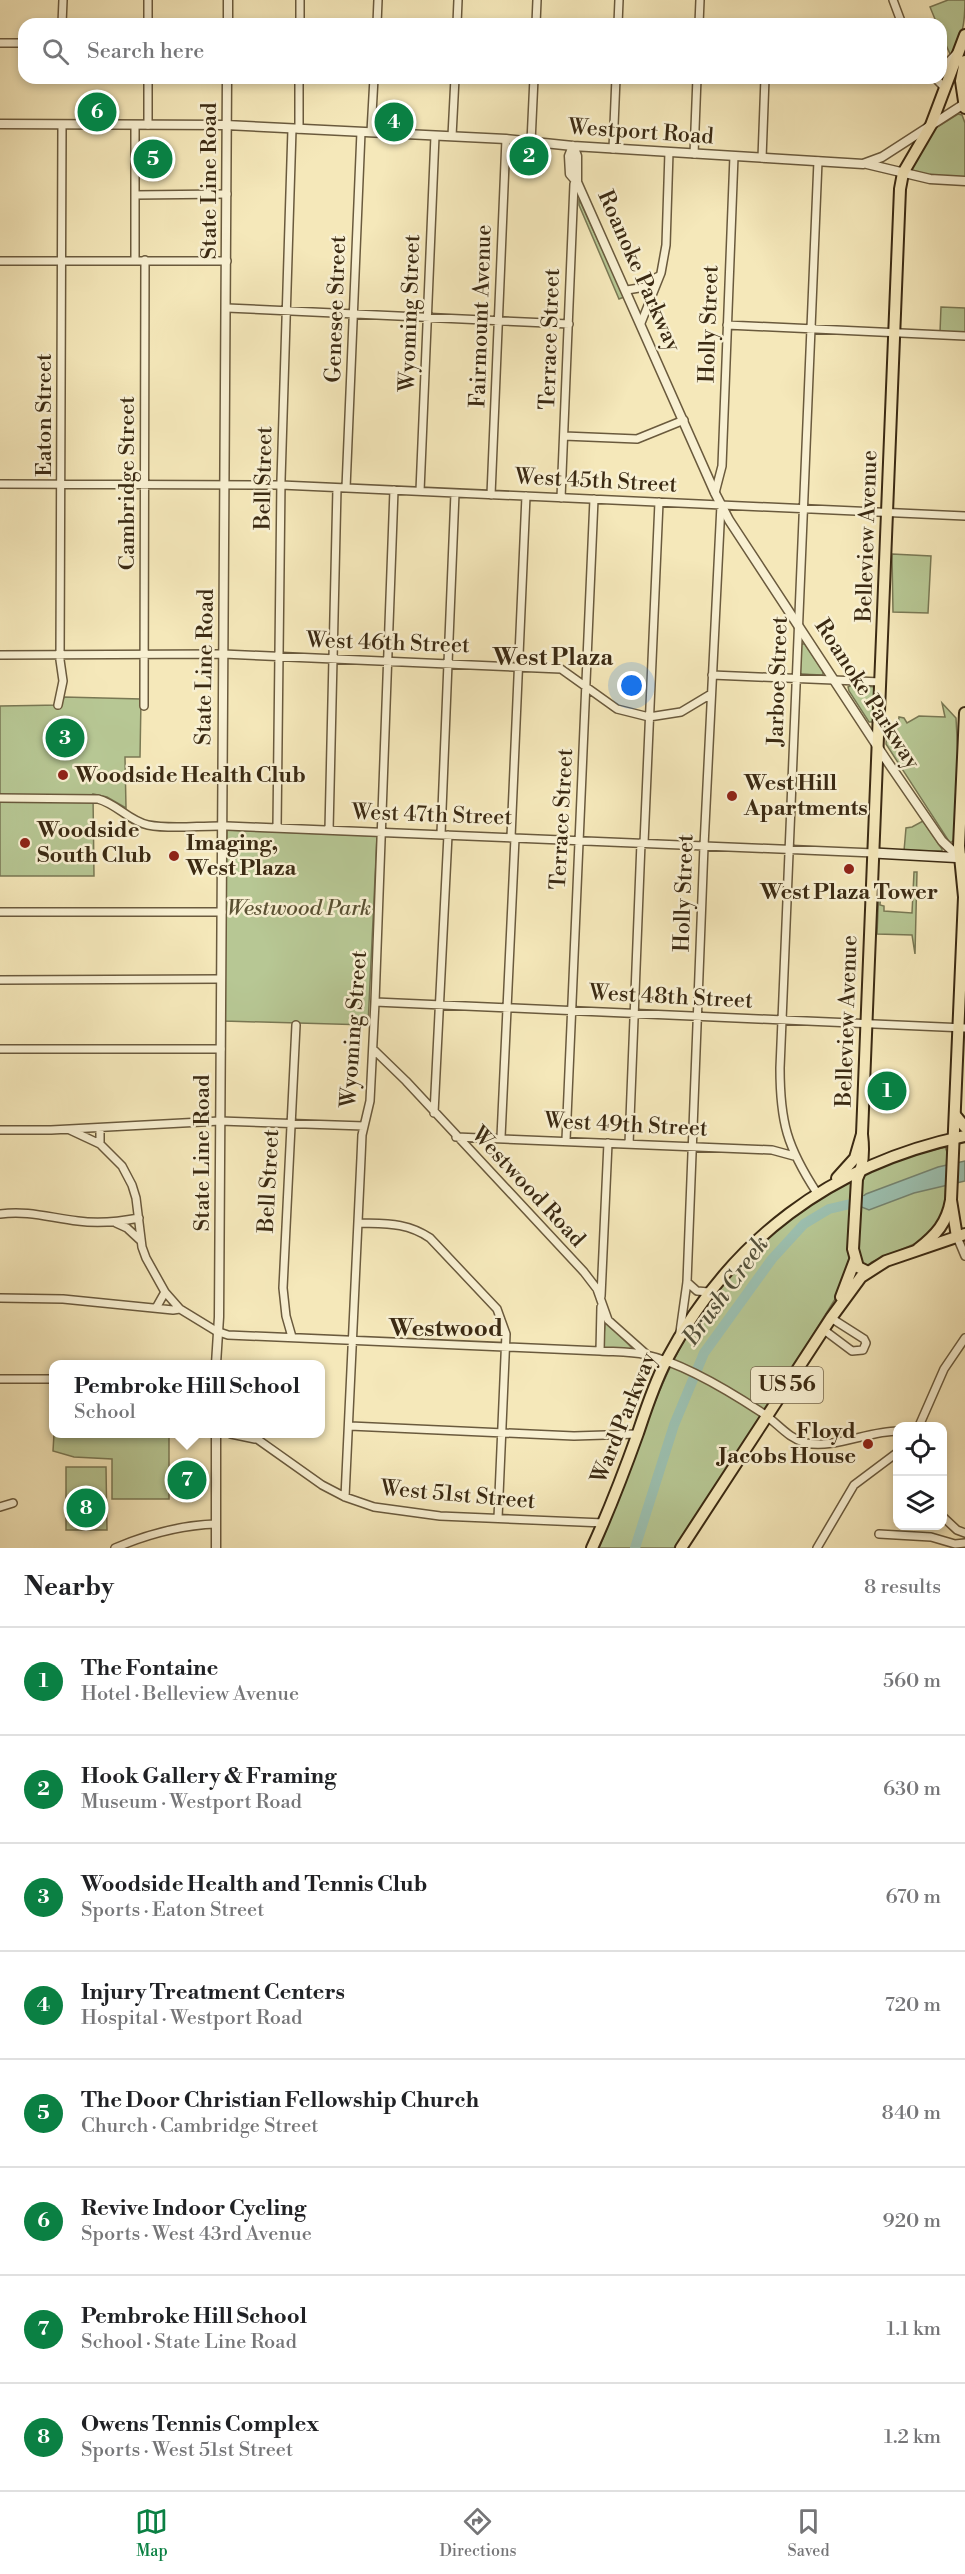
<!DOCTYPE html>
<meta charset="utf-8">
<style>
body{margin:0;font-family:"Libre Bodoni",serif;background:#f2f2f2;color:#202124}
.controls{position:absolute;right:18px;bottom:18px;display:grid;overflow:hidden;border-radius:12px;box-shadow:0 3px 9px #0003}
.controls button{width:54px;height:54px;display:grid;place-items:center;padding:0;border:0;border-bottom:2px solid #e0e0e0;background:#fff;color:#202124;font:30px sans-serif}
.you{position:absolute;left:632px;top:686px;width:21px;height:21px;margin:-15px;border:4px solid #fff;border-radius:50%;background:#1a73e8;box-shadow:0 0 0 9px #1a73e833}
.badge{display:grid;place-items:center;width:39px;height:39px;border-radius:50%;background:#0b8043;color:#fff;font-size:20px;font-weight:700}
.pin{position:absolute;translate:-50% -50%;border:3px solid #fff;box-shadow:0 2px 6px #0006}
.popup{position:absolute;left:49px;top:1360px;width:276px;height:78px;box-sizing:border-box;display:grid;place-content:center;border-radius:12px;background:#fff;filter:drop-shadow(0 2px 4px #0005);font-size:20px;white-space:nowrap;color:#757577}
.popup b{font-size:22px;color:#202124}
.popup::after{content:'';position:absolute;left:50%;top:100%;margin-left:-12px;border:12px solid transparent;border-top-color:#fff}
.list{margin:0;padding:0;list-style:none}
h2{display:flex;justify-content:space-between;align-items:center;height:78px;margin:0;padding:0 24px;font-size:26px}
h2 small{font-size:20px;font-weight:400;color:#757577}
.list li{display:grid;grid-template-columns:39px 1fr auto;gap:18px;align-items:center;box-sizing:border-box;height:108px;padding:0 24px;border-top:2px solid #e0e0e0}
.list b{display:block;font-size:22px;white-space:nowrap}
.list p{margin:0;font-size:20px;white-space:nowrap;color:#757577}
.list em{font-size:20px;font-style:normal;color:#757577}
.icon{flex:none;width:33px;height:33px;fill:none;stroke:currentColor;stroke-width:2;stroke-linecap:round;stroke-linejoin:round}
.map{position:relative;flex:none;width:965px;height:1548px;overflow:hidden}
.search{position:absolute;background:#fff;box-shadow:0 3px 9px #0003;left:18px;right:18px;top:18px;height:66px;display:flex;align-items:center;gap:15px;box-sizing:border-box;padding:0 21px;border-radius:18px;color:#757577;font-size:22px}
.sheet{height:942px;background:#fff}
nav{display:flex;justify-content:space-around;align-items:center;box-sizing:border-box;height:84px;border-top:2px solid #e0e0e0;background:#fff;font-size:16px;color:#757577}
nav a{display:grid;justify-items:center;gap:3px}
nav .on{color:#0b8043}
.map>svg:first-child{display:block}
</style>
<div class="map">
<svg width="965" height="1548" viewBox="0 0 965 1548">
<rect width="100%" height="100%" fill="#f5e8ba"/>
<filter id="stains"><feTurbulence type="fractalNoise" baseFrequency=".00333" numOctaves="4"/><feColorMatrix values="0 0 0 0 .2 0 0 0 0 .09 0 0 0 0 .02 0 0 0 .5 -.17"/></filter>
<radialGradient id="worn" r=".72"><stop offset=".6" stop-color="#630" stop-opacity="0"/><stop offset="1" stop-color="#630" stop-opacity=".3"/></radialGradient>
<path fill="#b7c794" stroke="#797854" stroke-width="1.5" d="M948 0H965C965 20 963 39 951 56L941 34V24H937L930 7Z
M958 114 962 115 965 123V177L930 175 911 170 934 129Z
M579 199 624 297 619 299 579 205Z
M941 307 965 308V333L940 332Z
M892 554 931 556 928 613 893 612Z
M801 644H805L823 671V675L799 674Z
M852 685 875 687 873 722H869L849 691 848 687Z
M64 697 141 699 140 757H125L126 808 107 797 93 794 94 876H0V706L61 705Z
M942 703 956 718 958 757 954 840 950 843 886 744 887 729 898 725 899 717 904 718 907 723 919 716 945 717Z
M923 821 942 849V851H904L906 828 912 827Z
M227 830 377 836 368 1025 224 1021Z
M914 872H917L915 954 912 935 877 934 879 888H881L880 905 884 906V911L912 913Z
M945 1147 947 1152 945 1206 938 1224 919 1242 872 1262 859 1272 837 1296 768 1407 674 1548H599C623 1491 641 1431 667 1374 719 1260 822 1175 945 1147Z
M605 1323H608L633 1349 603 1348Z
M54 1434H169V1499H112V1459L74 1457 53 1451Z
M66 1467H106L107 1530H66Z"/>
<path fill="#9cc0b0" stroke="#758471" stroke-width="1.5" d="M965 1161V1181L914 1193 869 1210 854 1204 866 1194 938 1167Z"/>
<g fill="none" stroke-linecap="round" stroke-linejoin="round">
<path stroke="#9cc0b0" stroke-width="10" d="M635 1548 674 1425 704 1353 772 1259 804 1224 829 1209 863 1201"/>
<defs>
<path id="minor" d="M893 0 902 24
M62 24 63 0
M148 24V0
M300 24V0
M377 24 378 0
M457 24 458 0
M536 24 537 0
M618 24 619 0
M699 24 700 0
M0 43H24
M941 70 956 54
M935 78 945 88
M148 125V78
M299 129V78
M371 132 374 78
M452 136 455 78
M531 142 534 78
M613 149 616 78
M694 154 697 78
M762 158 765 78
M135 195 227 194
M135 260V125
M0 261H227
M627 290 645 287 657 277
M227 308 569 324
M641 323 661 273 666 245 669 152
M727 325 965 336
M564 436 637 439 684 420
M0 484 281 485 965 516
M346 488 361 132
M420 491 435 136
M715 493 722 466 734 156
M491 495 506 139
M561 498 574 184 577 182
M0 655 223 654 561 669 617 709 649 717 681 712 711 694
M712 675 881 682
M58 705 63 681 60 660 62 125
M144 706 145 260
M0 798 98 799C117 804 129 821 148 825 173 830 201 825 227 826L874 853
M277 828 281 480 292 129
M329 830 337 488
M441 834 455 493
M511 837 526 496
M644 843 659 502
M0 912H222
M0 980 221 979
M375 1002 965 1028
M0 1049H221
M373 1049 406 1081 584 1272 597 1289 608 1320 645 1353
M434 1113 448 835
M100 1128V1144L122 1166 132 1185 136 1198 142 1247 146 1258 165 1292 180 1309
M0 1130H51L220 1121 364 1126
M70 1130 100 1144
M456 1137 772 1150 794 1156
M501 1137 515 838
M566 1140 594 499
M629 1144 641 843
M817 1193C787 1147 780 1122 780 1068L818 161
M0 1214C28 1210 51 1218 78 1221 99 1224 118 1222 139 1218
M116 1223 127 1228 141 1241
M358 1223C386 1224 406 1222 430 1238L497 1309 506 1334 498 1518
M957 1237 965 1256
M687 1282 697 1291 709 1292
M601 1296 608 1143
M0 1298 63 1299 173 1310 180 1309 216 1331 228 1335 600 1351C615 1352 631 1351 646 1355 683 1363 729 1391 761 1412 777 1422 787 1438 806 1443 833 1449 869 1431 898 1431
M156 1308 165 1292
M824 1330 852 1351 863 1350 866 1343 864 1339 831 1318
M680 1332 687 1282 704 846 721 505
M292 1337 286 1316 283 1288 296 1025
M600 1351 601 1307
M0 1379H54
M350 1426 574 1436 637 1434
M919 1426 944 1369 965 1338
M231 1434 255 1439
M250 1434 322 1485 345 1497 374 1507 440 1516 604 1523
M345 1497 361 1158 362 1135 370 1101 375 1002 394 490
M0 1507 13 1503
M942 1516 957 1530 965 1533
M879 1534 931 1537 955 1544 965 1543
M115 1548C148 1534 181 1525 216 1524
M817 1548 854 1485 898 1452"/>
<path id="tertiary" d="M228 24V0
M0 124 226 125 506 139 573 146 863 164 882 157 964 104
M573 146 569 156 570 174 577 182 715 493 729 520 885 758 942 841 959 857
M573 146 577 156V182
M867 164 930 179 965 181
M216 1364 219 1317 227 78
M216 1548V1434"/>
<path id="secondary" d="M874 853 965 858"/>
<path id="primary" d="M965 61 961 81 965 108
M918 1249C936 1235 947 1223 951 1200L964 897 959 846 965 713
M868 1272 858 1267 853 1249 857 1179C864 1165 864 1150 862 1134L900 189 903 173 931 125 965 35"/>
<path id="trunk" d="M955 1115 965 1127
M837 1178 855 1158 862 1134
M951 1200 957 1237
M841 1297 855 1260
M592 1548C609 1511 624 1472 638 1433 646 1409 654 1384 666 1361 730 1240 831 1164 965 1136
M681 1548 831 1318 861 1277 886 1261 965 1234"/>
</defs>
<use href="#minor" stroke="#6a5a3d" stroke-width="10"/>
<use href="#tertiary" stroke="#6a5a3d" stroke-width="11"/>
<use href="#secondary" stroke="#3b2a13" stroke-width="12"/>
<use href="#primary" stroke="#3b2a13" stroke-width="14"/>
<use href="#trunk" stroke="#3b2a13" stroke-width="14"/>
<use href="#minor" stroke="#f8f0d2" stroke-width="7"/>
<use href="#tertiary" stroke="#f8f0d2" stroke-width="8"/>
<use href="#secondary" stroke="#f8f0d2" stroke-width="9"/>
<use href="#primary" stroke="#f5e8ba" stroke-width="10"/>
<use href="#trunk" stroke="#f5e8ba" stroke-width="10"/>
</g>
<g fill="#8f2418" stroke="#f8f0d2" stroke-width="2">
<circle cx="63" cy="775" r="6"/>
<circle cx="732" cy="796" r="6"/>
<circle cx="25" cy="843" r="6"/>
<circle cx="174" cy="856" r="6"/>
<circle cx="849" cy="869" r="6"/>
<circle cx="868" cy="1444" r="6"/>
</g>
<g text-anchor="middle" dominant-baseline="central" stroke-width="5" stroke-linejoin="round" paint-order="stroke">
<rect fill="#f8f0d2" stroke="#74654c" stroke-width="1.5" x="751" y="1367" width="72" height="36" rx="4.5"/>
<g font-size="21" font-weight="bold" fill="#3b2a13">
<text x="787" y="1385">US 56</text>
</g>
<g font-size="22" fill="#3b2a13" stroke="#f8f0d2">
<text transform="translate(641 132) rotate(4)">Westport Road</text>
<text transform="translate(209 181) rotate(-90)">State Line Road</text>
<text transform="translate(639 271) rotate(66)">Roanoke Parkway</text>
<text transform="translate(336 309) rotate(-88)">Genesee Street</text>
<text transform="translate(410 313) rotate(-88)">Wyoming Street</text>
<text transform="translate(481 316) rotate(-88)">Fairmount Avenue</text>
<text transform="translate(709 324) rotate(-88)">Holly Street</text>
<text transform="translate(550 339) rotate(-88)">Terrace Street</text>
<text transform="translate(44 415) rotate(-90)">Eaton Street</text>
<text transform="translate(264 478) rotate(-89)">Bell Street</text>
<text transform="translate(596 481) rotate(3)">West 45th Street</text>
<text transform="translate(127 483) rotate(-90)">Cambridge Street</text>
<text transform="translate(867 536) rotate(-88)">Belleview Avenue</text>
<text transform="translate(388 643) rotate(2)">West 46th Street</text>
<text transform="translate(205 667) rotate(-89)">State Line Road</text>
<text transform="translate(778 681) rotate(-88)">Jarboe Street</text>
<text transform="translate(867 694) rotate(57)">Roanoke Parkway</text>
<text transform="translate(432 815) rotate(2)">West 47th Street</text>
<text transform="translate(562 819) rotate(-87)">Terrace Street</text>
<text transform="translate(684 893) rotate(-88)">Holly Street</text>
<text transform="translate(671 997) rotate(3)">West 48th Street</text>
<text transform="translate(847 1021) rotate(-88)">Belleview Avenue</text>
<text transform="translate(354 1029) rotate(-86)">Wyoming Street</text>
<text transform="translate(626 1125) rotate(3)">West 49th Street</text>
<text transform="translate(202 1153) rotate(-90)">State Line Road</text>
<text transform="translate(269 1181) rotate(-87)">Bell Street</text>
<text transform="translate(528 1187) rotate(47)">Westwood Road</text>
<text transform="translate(624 1418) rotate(-68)">Ward Parkway</text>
<text transform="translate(458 1495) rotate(5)">West 51st Street</text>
</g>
<g font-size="22" font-weight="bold" fill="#3b2a13" stroke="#f8f0d2" text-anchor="start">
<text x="75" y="775">Woodside Health Club</text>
<text x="744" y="783">West Hill<tspan x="744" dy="25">Apartments</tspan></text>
<text x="37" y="830">Woodside<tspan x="37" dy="25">South Club</tspan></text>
<text x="186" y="843">Imaging,<tspan x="186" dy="25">West Plaza</tspan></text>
<text x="849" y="892" text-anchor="middle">West Plaza Tower</text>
<text x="856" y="1431" text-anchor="end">Floyd<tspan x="856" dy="25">Jacobs House</tspan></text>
</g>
<g font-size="22" font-style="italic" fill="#5a5133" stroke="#f8f0d2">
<text x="299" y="908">Westwood Park</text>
</g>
<g font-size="24" font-weight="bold" fill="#3b2a13" stroke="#f8f0d2">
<text x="553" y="658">West Plaza</text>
<text x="446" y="1329">Westwood</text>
</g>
<g font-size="24" font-style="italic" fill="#53503a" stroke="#f8f0d2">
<text transform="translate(726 1291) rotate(-54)">Brush Creek</text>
</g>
</g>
<rect width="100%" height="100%" filter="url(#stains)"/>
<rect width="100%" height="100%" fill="url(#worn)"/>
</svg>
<div class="controls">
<button><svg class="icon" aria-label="locate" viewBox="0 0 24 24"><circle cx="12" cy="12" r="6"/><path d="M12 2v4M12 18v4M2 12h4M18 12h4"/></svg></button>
<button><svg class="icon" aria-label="layers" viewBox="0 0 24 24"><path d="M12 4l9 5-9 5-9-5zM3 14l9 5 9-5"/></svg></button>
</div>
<div class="you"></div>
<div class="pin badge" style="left:887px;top:1091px">1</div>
<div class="pin badge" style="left:529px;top:156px">2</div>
<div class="pin badge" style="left:65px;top:738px">3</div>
<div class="pin badge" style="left:394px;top:122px">4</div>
<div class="pin badge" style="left:153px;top:159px">5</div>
<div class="pin badge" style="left:97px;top:112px">6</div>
<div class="pin badge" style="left:187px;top:1480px">7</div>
<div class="popup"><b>Pembroke Hill School</b>School</div>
<div class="pin badge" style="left:86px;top:1508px">8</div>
<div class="search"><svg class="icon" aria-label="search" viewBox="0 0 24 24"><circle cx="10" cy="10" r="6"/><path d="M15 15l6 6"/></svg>Search here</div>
</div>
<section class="sheet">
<h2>Nearby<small>8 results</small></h2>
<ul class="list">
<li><span class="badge">1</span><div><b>The Fontaine</b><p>Hotel · Belleview Avenue</p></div><em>560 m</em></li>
<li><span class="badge">2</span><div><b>Hook Gallery &amp; Framing</b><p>Museum · Westport Road</p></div><em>630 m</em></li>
<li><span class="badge">3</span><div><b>Woodside Health and Tennis Club</b><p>Sports · Eaton Street</p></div><em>670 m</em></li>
<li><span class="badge">4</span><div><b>Injury Treatment Centers</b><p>Hospital · Westport Road</p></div><em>720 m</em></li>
<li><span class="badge">5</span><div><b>The Door Christian Fellowship Church</b><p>Church · Cambridge Street</p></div><em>840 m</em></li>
<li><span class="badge">6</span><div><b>Revive Indoor Cycling</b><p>Sports · West 43rd Avenue</p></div><em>920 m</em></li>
<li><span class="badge">7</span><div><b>Pembroke Hill School</b><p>School · State Line Road</p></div><em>1.1 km</em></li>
<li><span class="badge">8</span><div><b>Owens Tennis Complex</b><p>Sports · West 51st Street</p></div><em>1.2 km</em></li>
</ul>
</section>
<nav>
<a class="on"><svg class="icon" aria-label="map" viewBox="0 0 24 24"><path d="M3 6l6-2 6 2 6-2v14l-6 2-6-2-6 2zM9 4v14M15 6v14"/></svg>Map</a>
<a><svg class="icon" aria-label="directions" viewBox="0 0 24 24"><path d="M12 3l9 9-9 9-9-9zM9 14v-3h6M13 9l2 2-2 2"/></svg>Directions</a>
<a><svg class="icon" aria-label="saved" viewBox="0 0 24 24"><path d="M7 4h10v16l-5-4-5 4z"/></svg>Saved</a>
</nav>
